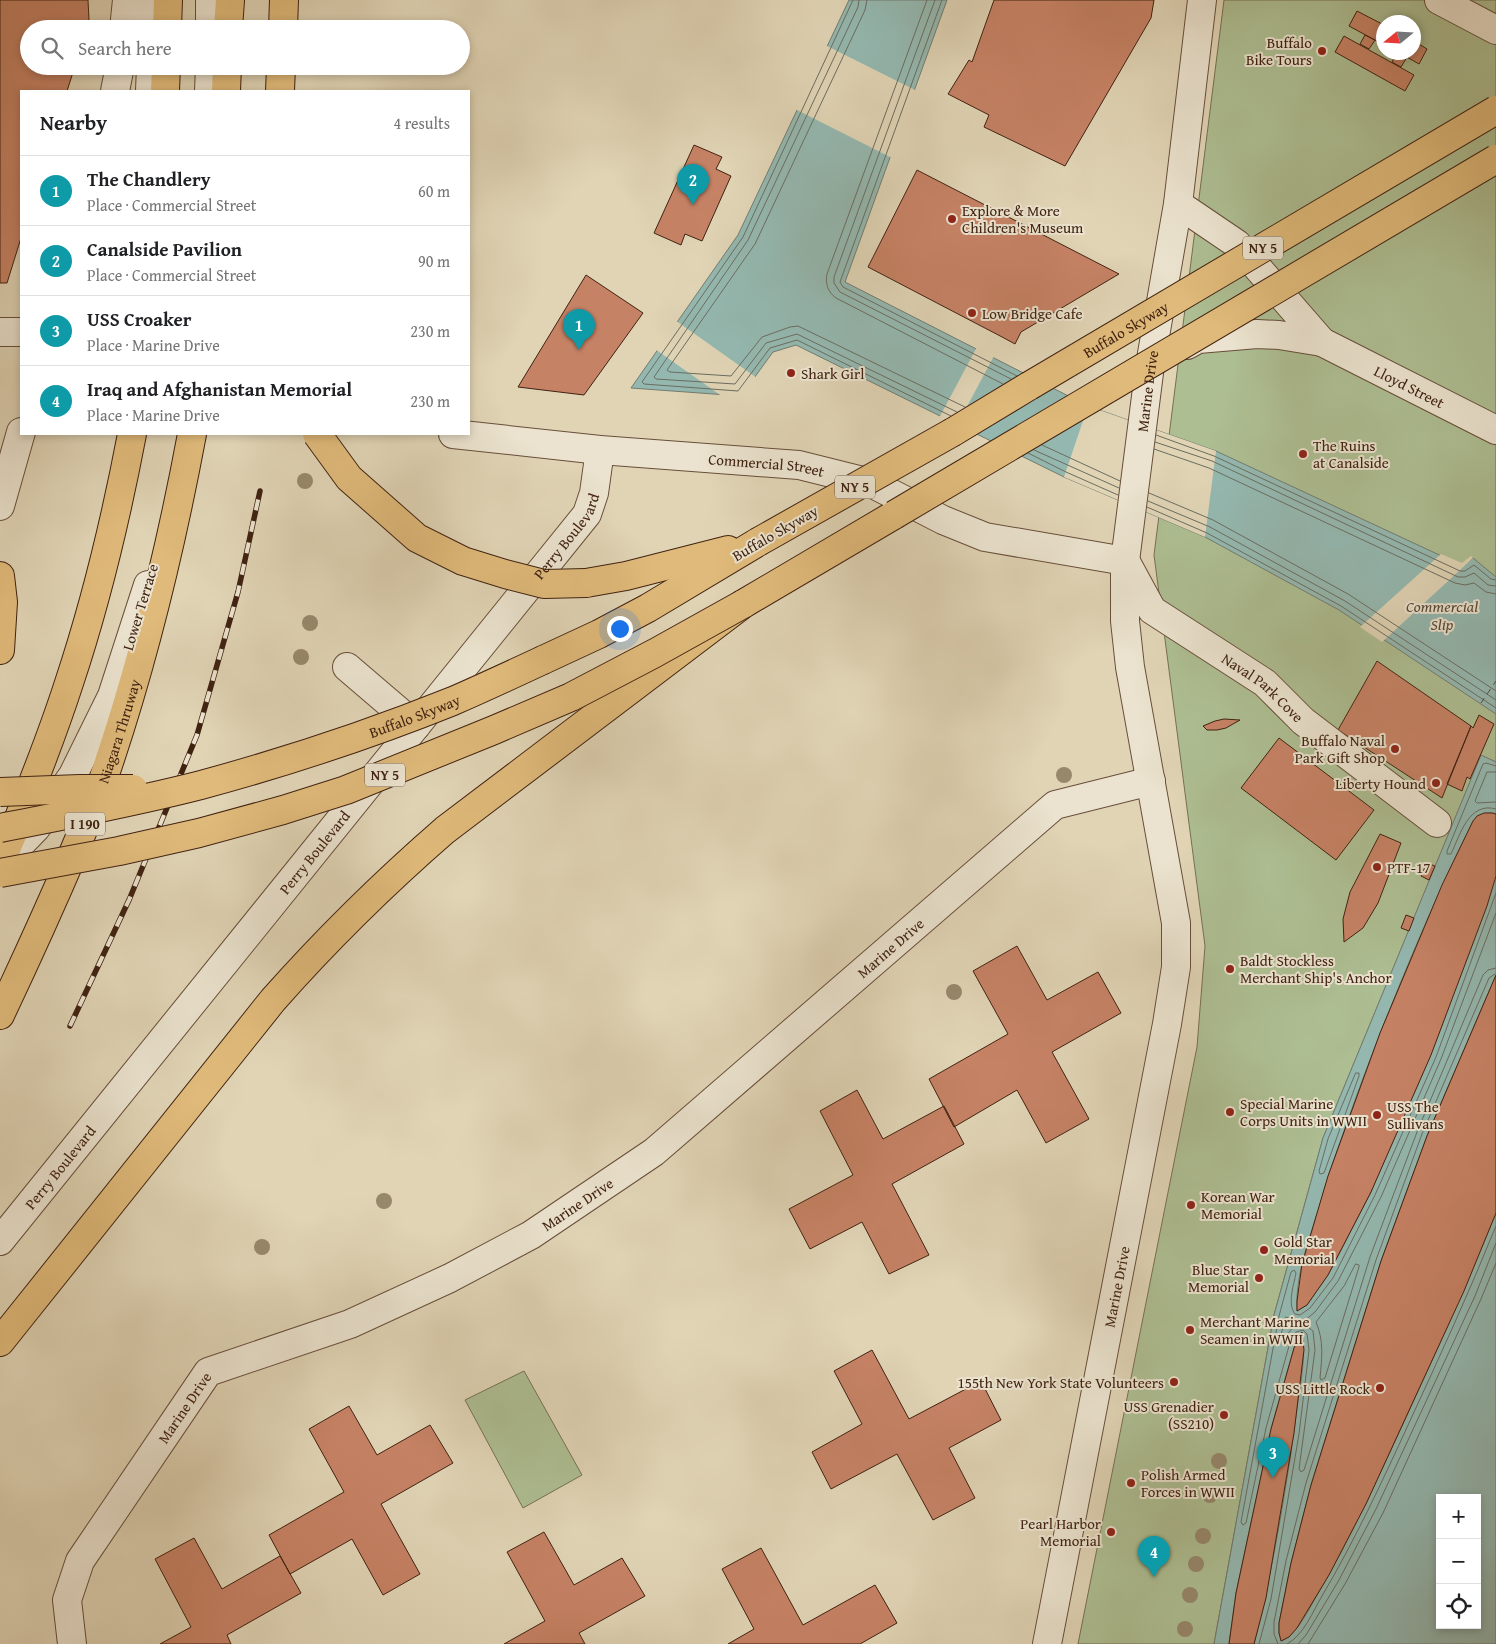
<!DOCTYPE html>
<meta charset="utf-8">
<style>
body{margin:0;font-family:"Gentium Book Plus",serif;background:#f6f6f6;color:#202124}
.controls{position:absolute;right:15px;bottom:15px;display:grid;overflow:hidden;border-radius:0px;box-shadow:0 2px 8px #0003}
.controls button{width:45px;height:45px;display:grid;place-items:center;padding:0;border:0;border-bottom:1px solid #e0e0e0;background:#fff;color:#202124;font:25px sans-serif}
.compass{position:absolute;left:1376px;top:15px;width:45px;height:45px;border-radius:50%;background:#fff;box-shadow:0 2px 8px #0003;rotate:252deg}
.you{position:absolute;left:619px;top:628px;width:18px;height:18px;margin:-12px;border:4px solid #fff;border-radius:50%;background:#1a73e8;box-shadow:0 0 0 8px #1a73e833}
.badge{display:grid;place-items:center;width:32px;height:32px;border-radius:50%;background:#0f766e;color:#fff;font-size:16px;font-weight:700}
.pin{position:absolute;translate:-50% -41px;filter:drop-shadow(0 1px 2px #0008)}
.pin::after{content:'';position:absolute;top:26px;width:18px;height:15px;background:inherit;clip-path:polygon(0 0,100% 0,50% 100%)}
.list{margin:0;padding:0;list-style:none}
h2{display:flex;justify-content:space-between;align-items:center;height:65px;margin:0;padding:0 20px;font-size:21px}
h2 small{font-size:16px;font-weight:400;color:#757577}
.list li{display:grid;grid-template-columns:32px 1fr auto;gap:15px;align-items:center;box-sizing:border-box;height:70px;padding:0 20px;border-top:1px solid #e0e0e0}
.list b{display:block;font-size:19px;white-space:nowrap}
.list p{margin:0;font-size:16px;white-space:nowrap;color:#757577}
.list em{font-size:16px;font-style:normal;color:#757577}
.icon{flex:none;width:28px;height:28px;fill:none;stroke:currentColor;stroke-width:2;stroke-linecap:round;stroke-linejoin:round}
.map{position:relative;flex:none;width:1496px;height:1644px;overflow:hidden}
.search{position:absolute;background:#fff;box-shadow:0 2px 8px #0003;left:20px;top:20px;width:450px;height:55px;display:flex;align-items:center;gap:12px;box-sizing:border-box;padding:0 18px;border-radius:28px;color:#757577;font-size:19px}
.panel{position:absolute;background:#fff;box-shadow:0 2px 8px #0003;left:20px;top:90px;width:450px;height:345px;border-radius:0px}
.map>svg:first-child{display:block}
</style>
<div class="map">
<svg width="1496" height="1644" viewBox="0 0 1496 1644">
<rect width="100%" height="100%" fill="#e0d4b5"/>
<filter id="stains"><feTurbulence type="fractalNoise" baseFrequency=".004" numOctaves="4"/><feColorMatrix values="0 0 0 0 .2 0 0 0 0 .09 0 0 0 0 .02 0 0 0 .5 -.17"/></filter>
<radialGradient id="worn" r=".72"><stop offset=".6" stop-color="#630" stop-opacity="0"/><stop offset="1" stop-color="#630" stop-opacity=".3"/></radialGradient>
<path fill="#adbe92" stroke="#767052" fill-rule="evenodd" d="M1224 0H1496V762L1481 756 1323 1138 1274 1315 1214 1644H1078L1197 1047 1205 946 1154 555ZM1384 22H1414V52H1384Z
M524 1371 582 1475 523 1508 465 1400Z"/>
<path fill="#94b8b0" stroke="#727c70" fill-rule="evenodd" d="M849 0H947L845 282 1088 406 1216 451 1463 566 1473 558 1496 577V714L1339 610 1205 537 1064 477 796 345 773 352 741 396 631 388 738 235Z
M1481 755 1496 762V814C1487 811 1479 814 1473 821 1430 908 1393 998 1359 1089 1345 1129 1330 1167 1319 1208 1309 1240 1295 1276 1297 1311L1307 1305 1328 1275 1371 1192 1496 876V975L1427 1136 1381 1261 1311 1485 1291 1563 1279 1623V1633L1282 1641C1300 1631 1309 1608 1320 1590 1351 1537 1377 1480 1403 1424 1435 1354 1467 1284 1496 1213V1644H1254C1273 1568 1287 1486 1297 1408 1300 1384 1307 1357 1301 1333L1294 1348 1271 1429 1236 1593 1229 1644H1214L1274 1315 1323 1138ZM1440 1498H1477V1625H1440Z"/>
<path fill="#e0d4b5" d="M825 45 917 91 892 158 795 109Z
M675 320 757 378 742 398 723 397 655 349Z
M977 347 994 356 956 427 939 418Z
M1088 406 1216 451 1205 537 1064 477Z
M1441 554 1462 563 1471 556 1473 558 1382 642 1360 627Z"/>
<g fill="none" stroke-linecap="round" stroke-linejoin="round">
<path stroke="#6a6d60" stroke-width="1" d="M853 0 743 237 642 382 644 384 738 391 770 348 797 340 951 416
M859 0 858 7 748 240 654 377 656 379 735 384 766 343 797 334 957 412
M867 0 865 10 755 244 667 370 670 372 731 376 762 337 790 327 798 326 965 407
M927 0 827 274C825 284 828 292 836 298L1003 384
M935 0 834 277V283L840 292 1011 379
M942 0 840 282 843 287 1017 376
M1156 435 1214 456 1460 571H1465L1474 565 1491 579 1496 580
M1155 442 1212 461 1458 577H1465L1474 573 1488 585 1496 586
M1042 445 1120 481
M1154 449 1209 468 1455 583 1465 585 1474 583 1486 592 1496 594
M1034 450 1119 488
M1028 453 1066 472 1118 495
M1149 493 1213 520 1348 594 1496 691
M1148 501 1210 527 1345 601 1496 700
M1147 507 1207 533 1341 606 1496 708
M1496 766 1486 763 1483 764 1447 851V854H1451C1460 835 1469 801 1496 809
M1496 772H1487L1475 801 1477 803 1496 802
M1496 913 1441 1059 1381 1197 1338 1281 1315 1312 1304 1321V1324L1313 1331 1315 1350 1299 1469 1301 1472 1304 1470 1370 1257 1417 1132 1483 975 1488 970 1496 968
M1356 1073H1359V1076L1324 1173 1320 1174 1319 1171 1328 1139Z
M1356 1264 1359 1265V1267L1325 1378 1321 1380 1320 1378C1322 1357 1324 1341 1316 1322L1344 1286Z
M1286 1317 1295 1321 1296 1323 1284 1339 1281 1336Z
M1259 1644 1271 1599 1299 1434 1309 1350 1307 1334 1303 1330 1296 1332 1289 1346 1266 1428 1246 1523 1243 1525 1241 1522 1279 1316 1291 1272 1294 1270 1296 1273C1294 1284 1287 1304 1295 1314L1300 1315 1310 1308 1333 1278 1375 1195 1436 1057 1496 893
M1278 1644 1274 1634V1622L1286 1561 1306 1483 1376 1260 1422 1134 1489 978 1495 974
M1287 1644C1304 1635 1313 1611 1322 1596 1355 1540 1382 1482 1409 1423 1439 1358 1469 1293 1496 1226
M1298 1644 1306 1635 1339 1580 1376 1509 1475 1296 1496 1243
M1308 1644 1345 1584 1383 1513 1481 1299 1496 1263"/>
<path stroke="#554839" stroke-width="1" stroke-dasharray="6 5" stroke-linecap="butt" d="M1481 703 1496 681"/>
</g>
<path fill="#c68265" stroke="#402211" d="M0 0H88L89 20 87 29H29V66H75L67 91H21V238L7 283H0Z
M994 0H1154L1151 18 1065 166 984 127 989 115 948 94 969 60 972 62Z
M1357 11 1384 25V45L1349 26Z
M1365 35 1375 40 1369 49 1360 44Z
M1344 36 1414 75 1405 91 1335 52Z
M1414 41 1427 49 1419 64 1398 52H1414Z
M1397 52 1407 57 1401 67 1392 62Z
M694 145 722 157 716 169 731 176 702 241 685 234 681 245 654 233Z
M917 170 1119 274 1021 332 1015 344 1004 338 868 267Z
M586 275 643 313 584 395 518 387Z
M1377 661 1471 726 1442 798 1338 730Z
M1479 715 1494 724 1470 779 1467 777 1462 791 1447 784 1471 726 1473 728Z
M1224 719 1240 720 1226 728 1217 730H1207L1203 726 1215 721Z
M1279 738 1374 810 1336 860 1241 788Z
M1484 813H1492L1496 814V876L1487 906 1431 1055 1371 1192 1328 1275 1307 1305 1297 1311V1301L1302 1264 1328 1176 1380 1033 1442 885 1473 821 1477 816Z
M1380 834 1401 843 1378 903 1363 928 1344 942 1343 919 1350 892Z
M1427 863 1435 866 1429 880 1421 876Z
M1406 915 1414 918 1409 931 1401 928Z
M1017 946 1047 1000 1098 972 1121 1013 1052 1052 1089 1119 1046 1143 1017 1090 954 1127 929 1079 1008 1034 973 971Z
M1496 975V1213L1464 1291 1366 1504 1329 1575 1297 1628 1289 1637 1281 1641 1279 1633V1623L1291 1563 1311 1485 1381 1261 1427 1136Z
M857 1090 883 1139 944 1106 964 1144 892 1184 929 1255 889 1274 862 1222 810 1249 789 1209 853 1175 820 1111Z
M1302 1332 1304 1350 1294 1433 1266 1598 1254 1644H1229L1236 1593 1271 1429 1294 1348Z
M872 1350 909 1419 981 1381 1001 1420 949 1448 975 1498 933 1520 897 1454 831 1489 812 1452 862 1424 834 1371Z
M349 1406 377 1455 430 1425 453 1463 381 1504 420 1574 383 1595 352 1539 290 1574 269 1535 344 1492 309 1429Z
M544 1532 574 1585 622 1558 645 1596 579 1633 585 1644H504L545 1621 507 1552Z
M194 1538 222 1589 280 1556 301 1593 227 1635 231 1644H160L191 1627 155 1559Z
M761 1548 803 1625 875 1585 897 1623 860 1644H728L754 1629 722 1569Z"/>
<g fill="none" stroke-linecap="round" stroke-linejoin="round">
<defs>
<g id="minor">
<path d="M1439 0 1496 30"/>
<path d="M124 29 127 0"/>
<path d="M152 29 154 0"/>
<path d="M210 29V0"/>
<path d="M115 91 120 66"/>
<path d="M150 91 151 66"/>
<path d="M209 91 210 66"/>
<path d="M1178 204 1237 244 1322 342 1279 335 1257 334 1198 339 1187 345"/>
<path d="M0 332H21"/>
<path id="s1" d="M1322 342 1496 430"/>
<path id="s2" d="M453 434 600 450 799 465 871 483 943 520 985 537 1125 561"/>
<path d="M0 506 21 432"/>
<path id="s3" d="M1127 564 1152 610 1265 683 1303 721 1437 823"/>
<path d="M347 667 416 726"/>
<path d="M0 865 36 828 73 775 112 696 148 585"/>
<path id="s4" d="M0 1241 587 514 594 493 600 450"/>
<path id="s5" d="M72 1644 67 1600 80 1561 208 1372 350 1324 450 1278 531 1235 654 1152 1055 805 1151 781"/>
<path id="s6" d="M1047 1644 1167 1024 1176 967V923L1130 667 1125 621V561L1150 365 1178 204 1202 0"/>
</g>
<g id="highway">
<path d="M167 29 168 0"/>
<path d="M228 29 230 0"/>
<path d="M283 29 284 0"/>
<path d="M165 91 166 66"/>
<path d="M226 91 227 66"/>
<path d="M280 91 281 66"/>
<path d="M953 432 1029 386"/>
<path d="M0 576 3 602 0 650"/>
<path d="M586 583 626 576 728 550"/>
<path d="M543 660 599 634 648 608 758 542"/>
<path d="M0 864C25 804 49 745 69 683 96 602 116 518 132 434"/>
<path id="s7" d="M0 1015C26 960 51 905 75 849 82 832 90 814 97 797 139 679 169 557 192 434"/>
<path d="M0 1342 273 1000C327 939 384 883 445 830L743 604 894 515"/>
</g>
</defs>
<use href="#minor" stroke="#684e3a" stroke-width="30"/>
<use href="#highway" stroke="#402211" stroke-width="30"/>
<use href="#minor" stroke="#ebe3cf" stroke-width="28"/>
<use href="#highway" stroke="#e0ba7a" stroke-width="28"/>
<defs>
<path id="rail" d="M70 1026 129 900 197 735 238 592 260 491"/>
</defs>
<use href="#rail" stroke="#402211" stroke-width="5.5"/>
<use href="#rail" stroke="#ebe3cf" stroke-width="4" stroke-dasharray="11" stroke-linecap="butt"/>
<defs>
<g id="highway-bridge">
<path id="s8" d="M1029 386 1496 110"/>
<path d="M317 434 349 478 417 538 463 561 505 574 544 584 586 583"/>
<path d="M894 515 1496 159"/>
<path d="M758 542 953 432"/>
<path d="M0 792 80 789H133"/>
<path id="s9" d="M0 828C67 815 135 802 201 785 286 762 371 734 453 701 483 688 513 674 543 660"/>
<path d="M0 873 119 851 199 833 283 810 346 790 494 730 571 697 655 653 743 604"/>
</g>
</defs>
<use href="#highway-bridge" stroke="#402211" stroke-width="30" stroke-linecap="butt"/>
<use href="#highway-bridge" stroke="#e0ba7a" stroke-width="28"/>
</g>
<g fill="#97886c">
<circle cx="305" cy="481" r="8"/>
<circle cx="310" cy="623" r="8"/>
<circle cx="301" cy="657" r="8"/>
<circle cx="1064" cy="775" r="8"/>
<circle cx="954" cy="992" r="8"/>
<circle cx="384" cy="1201" r="8"/>
<circle cx="262" cy="1247" r="8"/>
<circle cx="1219" cy="1461" r="8"/>
<circle cx="1210" cy="1495" r="8"/>
<circle cx="1203" cy="1536" r="8"/>
<circle cx="1196" cy="1564" r="8"/>
<circle cx="1190" cy="1595" r="8"/>
<circle cx="1185" cy="1629" r="8"/>
</g>
<g fill="#8f2418" stroke="#ebe3cf" stroke-width="2">
<circle cx="1322" cy="51" r="5"/>
<circle cx="952" cy="219" r="5"/>
<circle cx="972" cy="313" r="5"/>
<circle cx="791" cy="373" r="5"/>
<circle cx="1303" cy="454" r="5"/>
<circle cx="1395" cy="749" r="5"/>
<circle cx="1436" cy="783" r="5"/>
<circle cx="1377" cy="867" r="5"/>
<circle cx="1230" cy="969" r="5"/>
<circle cx="1230" cy="1112" r="5"/>
<circle cx="1377" cy="1115" r="5"/>
<circle cx="1191" cy="1205" r="5"/>
<circle cx="1264" cy="1250" r="5"/>
<circle cx="1259" cy="1278" r="5"/>
<circle cx="1190" cy="1330" r="5"/>
<circle cx="1174" cy="1382" r="5"/>
<circle cx="1380" cy="1388" r="5"/>
<circle cx="1224" cy="1415" r="5"/>
<circle cx="1131" cy="1483" r="5"/>
<circle cx="1111" cy="1532" r="5"/>
</g>
<g text-anchor="middle" dominant-baseline="central" stroke-width="4" stroke-linejoin="round" paint-order="stroke">
<g fill="#ebe3cf" stroke="#735c4a" stroke-width="1">
<rect x="1243" y="236.5" width="40" height="23" rx="4"/>
<rect x="835" y="475.5" width="40" height="23" rx="4"/>
<rect x="365" y="763.5" width="40" height="23" rx="4"/>
<rect x="65" y="812.5" width="40" height="23" rx="4"/>
</g>
<g font-size="14" font-weight="bold" fill="#402211">
<text x="1263" y="248">NY 5</text>
<text x="855" y="487">NY 5</text>
<text x="385" y="775">NY 5</text>
<text x="85" y="824">I 190</text>
</g>
<g font-size="15" fill="#402211" stroke="#ebe3cf" text-anchor="start">
<text x="1312" y="42" text-anchor="end">Buffalo<tspan x="1312" dy="17">Bike Tours</tspan></text>
<text x="962" y="210">Explore &amp; More<tspan x="962" dy="17">Children's Museum</tspan></text>
<text x="982" y="313">Low Bridge Cafe</text>
<text x="801" y="373">Shark Girl</text>
<text x="1313" y="445">The Ruins<tspan x="1313" dy="17">at Canalside</tspan></text>
<text x="1385" y="740" text-anchor="end">Buffalo Naval<tspan x="1385" dy="17">Park Gift Shop</tspan></text>
<text x="1426" y="783" text-anchor="end">Liberty Hound</text>
<text x="1387" y="867">PTF-17</text>
<text x="1240" y="960">Baldt Stockless<tspan x="1240" dy="17">Merchant Ship's Anchor</tspan></text>
<text x="1240" y="1103">Special Marine<tspan x="1240" dy="17">Corps Units in WWII</tspan></text>
<text x="1387" y="1106">USS The<tspan x="1387" dy="17">Sullivans</tspan></text>
<text x="1201" y="1196">Korean War<tspan x="1201" dy="17">Memorial</tspan></text>
<text x="1274" y="1241">Gold Star<tspan x="1274" dy="17">Memorial</tspan></text>
<text x="1249" y="1269" text-anchor="end">Blue Star<tspan x="1249" dy="17">Memorial</tspan></text>
<text x="1200" y="1321">Merchant Marine<tspan x="1200" dy="17">Seamen in WWII</tspan></text>
<text x="1164" y="1382" text-anchor="end">155th New York State Volunteers</text>
<text x="1370" y="1388" text-anchor="end">USS Little Rock</text>
<text x="1214" y="1406" text-anchor="end">USS Grenadier<tspan x="1214" dy="17">(SS210)</tspan></text>
<text x="1141" y="1474">Polish Armed<tspan x="1141" dy="17">Forces in WWII</tspan></text>
<text x="1101" y="1523" text-anchor="end">Pearl Harbor<tspan x="1101" dy="17">Memorial</tspan></text>
</g>
<g font-size="15" fill="#402211" stroke="#ebe3cf">
<text stroke="none"><textPath href="#s8" startOffset="112">Buffalo Skyway</textPath></text>
<text stroke="none"><textPath href="#s1" startOffset="98">Lloyd Street</textPath></text>
<text stroke="none"><textPath href="#s6" startOffset="1271">Marine Drive</textPath></text>
<text stroke="none"><textPath href="#s2" startOffset="315">Commercial Street</textPath></text>
<text transform="translate(775 533) rotate(-30)">Buffalo Skyway</text>
<text stroke="none"><textPath href="#s4" startOffset="905">Perry Boulevard</textPath></text>
<text transform="translate(140 607) rotate(-73)">Lower Terrace</text>
<text stroke="none"><textPath href="#s3" startOffset="188">Naval Park Cove</textPath></text>
<text stroke="none"><textPath href="#s9" startOffset="430">Buffalo Skyway</textPath></text>
<text stroke="none"><textPath href="#s7" startOffset="308">Niagara Thruway</textPath></text>
<text stroke="none"><textPath href="#s4" startOffset="500">Perry Boulevard</textPath></text>
<text stroke="none"><textPath href="#s5" startOffset="1126">Marine Drive</textPath></text>
<text stroke="none"><textPath href="#s4" startOffset="95">Perry Boulevard</textPath></text>
<text stroke="none"><textPath href="#s5" startOffset="721">Marine Drive</textPath></text>
<text stroke="none"><textPath href="#s6" startOffset="364">Marine Drive</textPath></text>
<text stroke="none"><textPath href="#s5" startOffset="271">Marine Drive</textPath></text>
</g>
<g font-size="16" font-style="italic" fill="#554839" stroke="#ebe3cf">
<text x="1442" y="606">Commercial<tspan x="1442" dy="18">Slip</tspan></text>
</g>
</g>
<rect width="100%" height="100%" filter="url(#stains)"/>
<rect width="100%" height="100%" fill="url(#worn)"/>
</svg>
<div class="controls">
<button>+</button>
<button>−</button>
<button><svg class="icon" aria-label="locate" viewBox="0 0 24 24"><circle cx="12" cy="12" r="6"/><path d="M12 2v4M12 18v4M2 12h4M18 12h4"/></svg></button>
</div>
<svg class="compass" viewBox="-18 -18 36 36"><path d="M0-13l5 13h-10z" fill="#e53935"/><path d="M0 13l5-13h-10z" fill="#757577"/></svg>
<div class="you"></div>
<div class="pin badge" style="left:579px;top:350px;background:#0f9aa8">1</div>
<div class="pin badge" style="left:693px;top:205px;background:#0f9aa8">2</div>
<div class="pin badge" style="left:1273px;top:1478px;background:#0f9aa8">3</div>
<div class="pin badge" style="left:1154px;top:1577px;background:#0f9aa8">4</div>
<div class="search"><svg class="icon" aria-label="search" viewBox="0 0 24 24"><circle cx="10" cy="10" r="6"/><path d="M15 15l6 6"/></svg>Search here</div>
<section class="panel">
<h2>Nearby<small>4 results</small></h2>
<ul class="list">
<li><span class="badge" style="background:#0f9aa8">1</span><div><b>The Chandlery</b><p>Place · Commercial Street</p></div><em>60 m</em></li>
<li><span class="badge" style="background:#0f9aa8">2</span><div><b>Canalside Pavilion</b><p>Place · Commercial Street</p></div><em>90 m</em></li>
<li><span class="badge" style="background:#0f9aa8">3</span><div><b>USS Croaker</b><p>Place · Marine Drive</p></div><em>230 m</em></li>
<li><span class="badge" style="background:#0f9aa8">4</span><div><b>Iraq and Afghanistan Memorial</b><p>Place · Marine Drive</p></div><em>230 m</em></li>
</ul>
</section>
</div>
